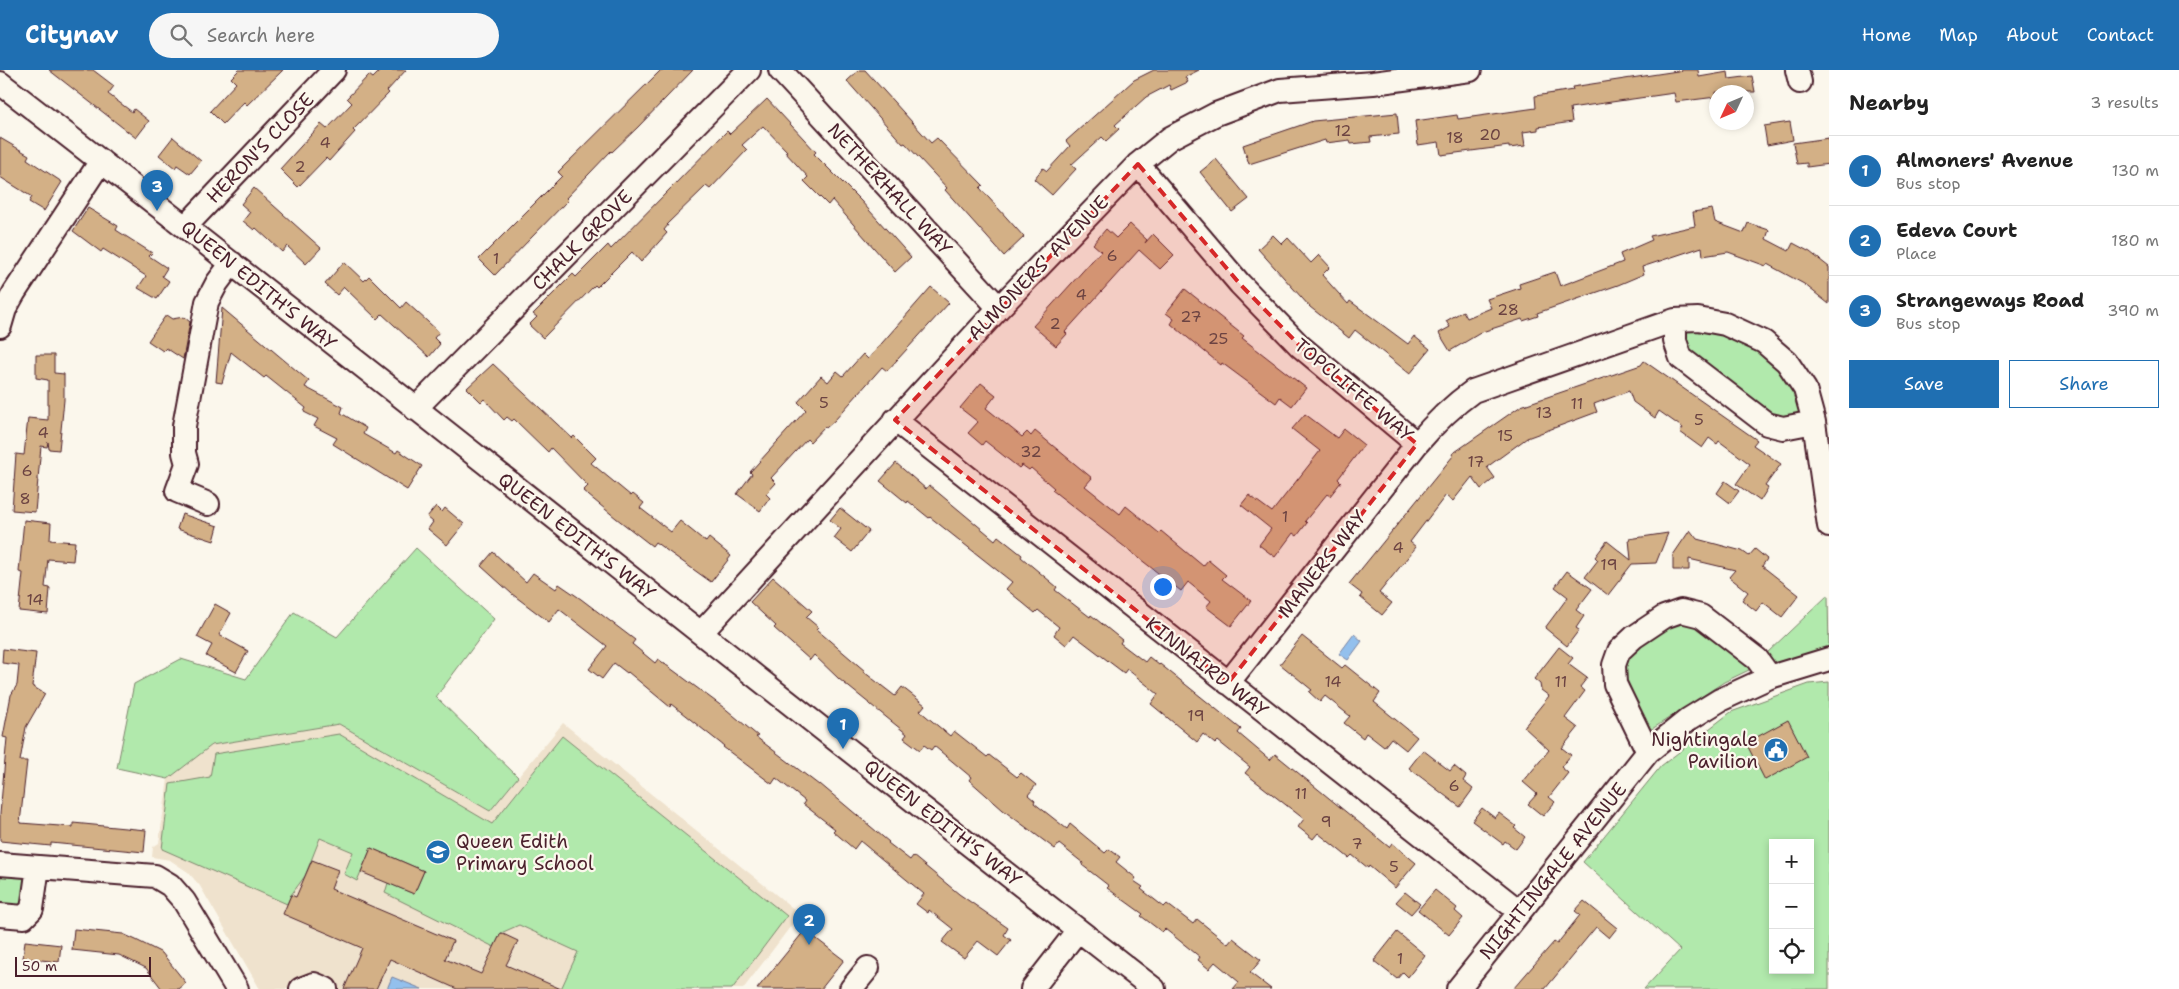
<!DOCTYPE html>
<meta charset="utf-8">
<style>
body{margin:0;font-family:"Shantell Sans",sans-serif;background:#f6f6f6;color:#222}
.controls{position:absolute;right:15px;bottom:15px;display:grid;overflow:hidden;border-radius:0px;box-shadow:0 2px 8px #0003}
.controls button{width:45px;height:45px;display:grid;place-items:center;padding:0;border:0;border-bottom:1px solid #e0e0e0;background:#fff;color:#222;font:25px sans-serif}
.compass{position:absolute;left:1709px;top:15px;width:45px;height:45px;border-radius:50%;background:#fff;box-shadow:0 2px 8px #0003;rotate:226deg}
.scale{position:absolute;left:15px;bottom:12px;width:136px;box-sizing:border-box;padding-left:5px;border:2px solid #4a1f2b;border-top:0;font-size:14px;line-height:18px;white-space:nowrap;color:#4a1f2b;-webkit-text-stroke:4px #fbf7ec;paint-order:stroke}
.you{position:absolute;left:1162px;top:516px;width:18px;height:18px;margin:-12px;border:4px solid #fff;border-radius:50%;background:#1a73e8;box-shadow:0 0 0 8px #1a73e833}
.badge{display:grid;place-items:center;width:32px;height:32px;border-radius:50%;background:#1f6fb2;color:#fff;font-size:16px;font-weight:700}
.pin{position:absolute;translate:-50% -41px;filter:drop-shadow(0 1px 2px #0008)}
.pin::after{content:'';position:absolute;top:26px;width:18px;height:15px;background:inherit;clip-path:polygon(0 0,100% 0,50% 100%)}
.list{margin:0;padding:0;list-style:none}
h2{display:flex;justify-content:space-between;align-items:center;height:65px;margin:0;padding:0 20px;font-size:21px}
h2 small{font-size:16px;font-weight:400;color:#767676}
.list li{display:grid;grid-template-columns:32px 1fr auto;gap:15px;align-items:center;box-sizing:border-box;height:70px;padding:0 20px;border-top:1px solid #e0e0e0}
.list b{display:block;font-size:19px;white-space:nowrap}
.list p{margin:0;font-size:16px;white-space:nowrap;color:#767676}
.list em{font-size:16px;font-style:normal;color:#767676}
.actions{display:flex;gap:10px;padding:15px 20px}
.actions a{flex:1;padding:11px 0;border:1px solid #1f6fb2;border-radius:0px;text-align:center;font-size:18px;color:#1f6fb2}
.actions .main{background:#1f6fb2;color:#fff}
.icon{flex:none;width:28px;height:28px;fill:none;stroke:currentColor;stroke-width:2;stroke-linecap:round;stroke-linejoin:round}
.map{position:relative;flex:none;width:1829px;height:919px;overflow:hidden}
header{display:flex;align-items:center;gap:30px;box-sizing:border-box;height:70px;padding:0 25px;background:#1f6fb2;color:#fff}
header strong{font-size:24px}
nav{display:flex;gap:28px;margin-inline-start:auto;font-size:18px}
.search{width:350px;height:45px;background:#f6f6f6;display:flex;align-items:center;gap:12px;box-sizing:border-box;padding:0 18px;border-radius:28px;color:#767676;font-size:19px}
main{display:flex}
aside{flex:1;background:#fff}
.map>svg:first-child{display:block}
</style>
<header>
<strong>Citynav</strong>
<div class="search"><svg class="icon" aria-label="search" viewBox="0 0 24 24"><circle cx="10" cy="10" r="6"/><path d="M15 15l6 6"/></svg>Search here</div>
<nav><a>Home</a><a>Map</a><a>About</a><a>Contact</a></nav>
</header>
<main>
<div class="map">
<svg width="1829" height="919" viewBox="0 0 1829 919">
<rect width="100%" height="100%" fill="#fbf7ec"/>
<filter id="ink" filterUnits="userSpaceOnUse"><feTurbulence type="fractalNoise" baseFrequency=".02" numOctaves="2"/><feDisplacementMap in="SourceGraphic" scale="10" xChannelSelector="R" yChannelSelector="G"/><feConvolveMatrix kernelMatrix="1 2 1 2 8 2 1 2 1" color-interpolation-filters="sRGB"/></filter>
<g filter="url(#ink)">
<path fill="#efe2cd" d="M563 653 800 844 743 919H260L200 816 188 802 170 790 152 787 153 777 159 773 168 709 212 675 339 654 490 741Z"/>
<path fill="#b1e9ac" stroke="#7e846c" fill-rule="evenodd" d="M1715 255 1784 296 1803 342 1781 353 1687 285 1685 256Z
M416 478 494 549 436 627 518 707 490 741 339 654 212 675 168 709 117 698 134 614 181 589 246 609 294 542 337 567Z
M1828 525 1829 582 1780 595 1770 593 1767 583Z
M1681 543 1751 588 1749 600 1724 612 1652 659 1646 657 1621 603 1622 591Z
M1829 612V919H1644L1680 880 1583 792 1661 696 1731 642 1809 614ZM1773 773H1810V900H1773Z
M339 664 492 754 562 666 787 846 732 919H561L578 882 519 855 501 863 494 877 385 823 388 813 414 824 424 801 371 778 357 811 344 804 353 782 320 768 305 806 291 825 287 834 162 779 170 714 210 707 214 684Z
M0 805 38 808 33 839 0 845Z"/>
<path fill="#93c0ed" stroke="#76809f" d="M1354 564 1362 571 1348 590 1339 584Z
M392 907 422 919H387Z"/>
<path fill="#d3b086" stroke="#4a1f2b" d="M49 0H93L114 16 108 24 132 42 134 39 149 51 136 68Z
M239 0H283L247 35 244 32 223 54 210 41 236 13 231 8Z
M381 0H406L387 21 389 23 353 60 355 62 329 91 326 88 298 117 280 99 321 54 327 59 352 33 347 28 369 5 373 8Z
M661 0H693L638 57 612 82 611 81 566 128 568 130 495 205 479 189 562 106 558 102Z
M859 0H865L931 73 937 68 983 115 980 118 1024 167 1004 186 945 120 947 118 905 73 903 74 847 11Z
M1154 0H1199L1185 7 1188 12 1171 20 1169 15 1146 27 1115 55 1119 59 1106 71 1102 67 1071 95 1076 99 1052 125 1034 109 1043 98 1047 101 1070 76 1066 71 1094 46 1134 10Z
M1684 0H1698L1699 7 1728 2 1729 9 1752 6 1755 22H1716V27L1676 32 1674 23 1570 38 1572 52 1538 57V60L1523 62 1525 76 1509 78V76L1441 85 1439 72 1418 75 1415 51 1457 45 1458 49 1536 38 1535 26 1573 20 1572 17Z
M767 29 816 82 814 84 861 131 911 187 895 202 832 130 828 135 804 111 808 107 785 82 787 81 763 56 742 75 747 80 710 119 706 116 667 154 668 155 664 160 667 163 641 192 632 182 597 217 595 215 543 268 529 255 537 247 533 244 573 204 576 207 608 175 611 179 727 61 730 64Z
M1397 43 1399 64 1370 67 1371 72 1351 74 1350 70 1326 73 1325 70 1249 94 1243 75 1313 51Z
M1790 52 1793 70 1767 75 1764 56Z
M173 67 201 91 190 104 177 95 175 98 159 85Z
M0 68 29 85 27 89 62 112 44 141 29 132 32 127 0 107Z
M1829 68V94L1807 97V93L1797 94 1793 73Z
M1216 89 1249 129 1232 142 1200 102Z
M254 118 321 178 306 194 287 176 282 182 256 158 254 160 243 151 250 142 241 134Z
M88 138 118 156 116 160 152 183 149 186 167 198 162 206 169 211 157 229 138 218 146 206 103 179 101 182 73 161Z
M1712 139 1715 152 1744 163 1748 153 1769 160 1766 169 1789 181 1793 173 1810 182 1829 197V234L1804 214 1767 194 1766 196 1728 182 1703 186 1702 177 1642 197 1644 204 1618 215 1537 243 1538 246 1523 251 1522 249 1482 262 1450 281 1439 263 1450 257 1446 251 1463 241 1467 248 1491 238 1487 229 1520 218 1519 214 1555 202 1560 216 1623 192 1620 184 1652 170 1650 166 1695 156 1693 142Z
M1130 154 1147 170 1145 173 1153 164 1174 185 1160 199 1139 180 1065 262 1067 264 1056 276 1033 256 1101 181 1093 174 1106 159 1116 168Z
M1273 165 1282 174 1288 168 1311 193 1319 185 1330 197 1322 205 1348 234 1350 231 1408 274 1414 266 1430 279 1410 304 1355 260 1349 268 1310 237 1258 179Z
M344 192 364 211 369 206 401 238 406 232 439 262 434 268 440 274 429 287 382 244 377 249 344 217 337 225 325 214Z
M931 217 949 233 887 301 882 297 835 350 826 358 825 356 810 372 807 369 771 408 776 413 766 424 770 428 760 441 737 424 752 404 750 402 806 340 798 332 821 306 828 312 837 301 843 306 863 284 868 289Z
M1185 219 1244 266 1242 268 1306 318 1292 336 1280 327 1276 333 1222 293 1221 295 1171 254 1174 249 1166 243Z
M222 238 309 311 305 317 343 337 341 343 366 358 363 364 396 383 398 380 422 396 407 420 333 374 337 368 314 356 318 349 304 342 306 338 266 306 264 308 231 282 222 313 216 312Z
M166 245 172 249 184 247 190 252 183 289 166 278 163 281 148 271Z
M36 285H54V303L64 304V330L59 380 49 379 48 372 47 377 41 376 35 442 12 440 16 384 24 385 28 348 48 350V310L36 308Z
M1644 291 1757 370 1753 375 1781 394 1765 416 1768 418 1760 431 1736 414 1750 394 1719 371 1717 374 1709 368 1702 378 1680 362 1683 358 1659 341 1655 348 1633 332 1629 321 1594 334 1597 342 1527 368 1487 397 1495 408 1481 419 1472 407 1453 431 1446 425 1410 472 1416 477 1379 523 1392 533 1382 545 1360 527 1362 524 1349 514 1453 386 1452 384 1521 336 1641 295Z
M493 294 572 368 574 366 596 388 591 393 631 426 633 424 644 433 640 438 671 462 680 451 706 472 709 468 731 486 711 512 655 472 652 476 616 448 583 421 588 416 551 378 548 382 514 349 512 351 507 347 504 350 484 329 481 332 467 318Z
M981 313 996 325 986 338 1022 367 1027 362 1031 366 1035 361 1092 408 1085 416 1120 444 1126 436 1159 463 1161 461 1203 496 1208 490 1226 505 1222 509 1251 531 1231 556 1206 537 1211 531 1188 512 1181 521 1052 420 1054 418 1031 398 1029 400 1022 395 1019 398 985 371 982 375 968 363 978 352 960 338Z
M1305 344 1337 368 1344 359 1364 375 1338 409 1341 412 1330 426 1327 424 1305 451 1307 453 1297 466 1293 463 1275 487 1259 475 1271 459 1241 435 1249 425 1272 442 1320 381 1292 359Z
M896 393 926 419 929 415 995 470 998 466 1022 485 1021 487 1057 517 1055 520 1090 547 1091 545 1122 570 1120 573 1145 592 1149 587 1159 595 1160 594 1241 659 1238 663 1270 690 1275 684 1389 777 1392 773 1416 793 1395 818 1369 796 1368 798 1352 785 1349 788 1318 763 1313 769 1298 757 1304 749 1245 703 1250 697 1218 671 1215 674 1203 664 1197 672 1151 634 1158 624 1127 599 1124 603 1074 565 1066 575 1054 565 1059 557 1038 540 1035 543 1006 519 1012 512 930 447 929 448 908 431 907 433 880 411Z
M1725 411 1739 421 1730 433 1717 423Z
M436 436 442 442 445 438 464 454 447 475 428 459 433 452 427 447Z
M840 438 869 461 852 482 834 468 841 459 830 450Z
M182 444 218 456 214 471 177 459Z
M24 450 51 453 50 470 75 472 73 491 48 489 45 517 50 518 48 544 19 541 23 503 19 502Z
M1690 460 1697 469 1742 481 1749 486 1755 479 1767 489 1762 496 1799 525 1782 547 1763 532 1756 541 1742 530 1748 522 1729 507 1735 500 1689 489V500H1673V485Z
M1668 463 1656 493 1632 494 1608 525 1585 507 1598 490 1595 487 1607 471 1631 490 1629 469Z
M493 482 526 512 533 503 556 519 559 514 581 529 635 570 632 574 655 593 658 589 727 640 758 666 756 667 819 715 820 714 889 772 888 773 910 790 913 786 959 824 1008 858 1004 865 1011 870 998 886 978 871 964 888 942 872 953 859 929 840 928 843 916 834 924 824 860 771 854 779 833 761 835 759 803 734 805 731 776 708 772 714 723 677 724 676 671 634 670 637 628 602 627 603 614 593 602 609 589 599 607 576 559 539 549 552 512 524 481 496Z
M1567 501 1592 519 1576 540 1584 546 1576 558 1579 560 1567 576 1545 558 1568 527 1555 517Z
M773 507 812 541 806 547 818 557 816 559 865 601 864 602 895 626 902 617 925 635 920 641 950 666 954 661 987 687 989 685 1017 707 1021 703 1036 715 1028 725 1035 731 1034 733 1067 759 1070 754 1105 783 1109 779 1120 787 1116 792 1136 808 1134 811 1143 817 1141 819 1164 837 1167 834 1193 854 1197 849 1228 874 1233 868 1261 890 1250 903 1271 919H1233L1239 912 1215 892 1209 899 1198 890 1200 887 1165 859 1162 862 1141 846 1143 844 1107 818 1109 816 1082 795 1083 793 1059 774 1055 779 1003 740 969 710 971 707 934 676 931 680 924 675 920 680 904 668 907 664 839 609 814 585 810 590 774 558 776 556 750 532Z
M215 534 231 543 219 565 248 581 236 602 206 586 212 575 197 567Z
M1302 566 1342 598 1345 595 1380 623 1374 632 1417 667 1406 680 1391 668 1384 677 1366 663 1363 668 1344 653 1350 646 1325 626 1320 632 1309 622 1312 620 1280 594Z
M1559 577 1573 588 1568 594 1587 608 1580 617 1585 621 1565 648 1578 658 1562 678 1571 685 1561 697 1568 703 1549 727 1555 732 1543 746 1528 734 1537 724 1523 712 1549 680 1524 657 1549 626 1541 620 1540 614 1534 609Z
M3 579 36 583 32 616 45 624 26 657 20 691H27L20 753 73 757V753L146 760 144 782 51 773V776L0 771V744L7 668 3 667 11 625 17 615 19 595 2 593Z
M1788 650 1807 687 1765 710 1746 673Z
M1423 680 1450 701 1454 696 1466 706 1463 711 1473 719 1460 737 1409 698Z
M1482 738 1495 748 1499 743 1516 756 1514 758 1525 767 1516 779 1505 771 1503 774 1472 751Z
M371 778 424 801 414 824 361 802Z
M312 790 338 800 331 819 453 871 445 889 481 904 501 863 518 871 506 895 561 919H457L390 889 376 919H344L362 878 283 844 291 825 296 827Z
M1435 820 1457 838 1455 841 1463 848 1449 865 1418 840Z
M1405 822 1420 834 1411 844 1396 832Z
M1584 831 1617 858 1609 868 1596 857 1545 919H1513L1554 872 1557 874 1580 845 1575 841Z
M74 859 123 864 136 870 162 883 186 913 179 919H162L146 898 119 885 72 880Z
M805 860 844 890 821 919H757Z
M1397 862 1425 885 1408 907 1403 902 1397 909 1374 891Z
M25 871 61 875 59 892 23 888Z"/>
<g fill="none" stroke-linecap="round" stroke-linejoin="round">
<defs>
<path id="minor" d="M780 0 999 238
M1797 0 1800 12
M0 13C387 312 768 619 1154 919
M1138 94 1240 214 1300 276 1417 374
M186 156 334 0
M1675 250V271L1681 288 1767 354 1783 358 1814 352
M0 256 5 239 14 223 101 91
M415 339 749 0
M895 350 1520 842
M208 434 177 421 187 394 184 383V356L207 232 217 213 232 193
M701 563 999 238 1138 94 1170 68 1216 44 1280 20 1373 13 1470 0
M1228 613 1417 374C1434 354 1452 336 1473 321L1675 250 1698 249 1725 254 1764 272 1787 292 1805 319 1814 352 1829 456
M1648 682 1615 614 1614 595 1619 581 1634 567 1664 547 1681 541 1701 546 1757 589 1770 607
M0 794 155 806 170 815 184 831 237 919
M0 845 24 847 32 839 38 797
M301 919 314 914 326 919
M851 919 868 898
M1032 919 1078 860
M1458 919 1648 682 1689 649 1720 630 1770 607 1829 589"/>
</defs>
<use href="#minor" stroke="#4a1f2b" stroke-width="26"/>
<use href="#minor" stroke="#fbf7ec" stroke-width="22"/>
</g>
</g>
<path fill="#d62828" fill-opacity="0.2" stroke="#d62828" stroke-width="4" stroke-dasharray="10 6" stroke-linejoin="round" d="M1138 94 1240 214 1300 276 1417 374 1228 613 895 350Z"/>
<defs>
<symbol id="civic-disc" viewBox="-11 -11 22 22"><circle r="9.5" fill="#1f6fb2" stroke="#fbf7ec"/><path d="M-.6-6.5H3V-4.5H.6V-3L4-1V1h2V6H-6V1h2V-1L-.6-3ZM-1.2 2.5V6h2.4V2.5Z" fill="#fff"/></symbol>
<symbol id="school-disc" viewBox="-11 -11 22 22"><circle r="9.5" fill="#1f6fb2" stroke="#fbf7ec"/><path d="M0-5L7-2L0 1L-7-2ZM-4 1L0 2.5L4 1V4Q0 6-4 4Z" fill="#fff"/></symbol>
</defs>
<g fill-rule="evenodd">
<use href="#civic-disc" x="1762" y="666" width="28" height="28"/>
<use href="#school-disc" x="424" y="768" width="28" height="28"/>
</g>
<g text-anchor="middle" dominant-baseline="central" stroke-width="4.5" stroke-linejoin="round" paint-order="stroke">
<g font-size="16" fill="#6c4342">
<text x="1343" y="60">12</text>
<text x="1490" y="64">20</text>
<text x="1455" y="67">18</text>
<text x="325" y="72">4</text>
<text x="300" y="96">2</text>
<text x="1112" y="185">6</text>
<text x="496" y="188">1</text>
<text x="1081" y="224">4</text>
<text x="1508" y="239">28</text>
<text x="1191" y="246">27</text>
<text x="1055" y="253">2</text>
<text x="1218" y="268">25</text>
<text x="824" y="332">5</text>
<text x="1577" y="333">11</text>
<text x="1544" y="342">13</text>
<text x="1699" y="349">5</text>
<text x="43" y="362">4</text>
<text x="1505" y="365">15</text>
<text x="1031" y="381">32</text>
<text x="1476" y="391">17</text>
<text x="27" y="400">6</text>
<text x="25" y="428">8</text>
<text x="1285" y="446">1</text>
<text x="1398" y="477">4</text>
<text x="1609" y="494">19</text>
<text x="35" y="529">14</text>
<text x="1333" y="611">14</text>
<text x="1561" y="611">11</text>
<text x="1196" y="645">19</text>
<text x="1454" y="715">6</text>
<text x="1301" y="723">11</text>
<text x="1326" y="751">9</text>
<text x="1357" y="773">7</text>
<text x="1394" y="796">5</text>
<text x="1400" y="888">1</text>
</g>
<g font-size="19" fill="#4a1f2b" stroke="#fbf7ec">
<text transform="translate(260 78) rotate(-46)">HERON'S CLOSE</text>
<text transform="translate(890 119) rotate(47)">NETHERHALL WAY</text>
<text transform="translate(582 170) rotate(-45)">CHALK GROVE</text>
<text transform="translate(1038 198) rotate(-46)">ALMONERS' AVENUE</text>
<text transform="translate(259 215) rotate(39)">QUEEN EDITH'S WAY</text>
<text transform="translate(1354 320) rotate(40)">TOPCLIFFE WAY</text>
<text transform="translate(577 466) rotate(38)">QUEEN EDITH'S WAY</text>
<text transform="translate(1322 494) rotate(-52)">MANERS WAY</text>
<text transform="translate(1207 597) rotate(38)">KINNAIRD WAY</text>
<text transform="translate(943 753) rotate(38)">QUEEN EDITH'S WAY</text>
<text transform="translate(1553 801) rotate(-51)">NIGHTINGALE AVENUE</text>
</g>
<g font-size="19" fill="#4a1f2b" stroke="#fbf7ec" text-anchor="end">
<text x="1758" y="669">Nightingale<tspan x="1758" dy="22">Pavilion</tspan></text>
<text x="456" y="771" text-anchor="start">Queen Edith<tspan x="456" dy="22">Primary School</tspan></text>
</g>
</g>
</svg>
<div class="controls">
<button>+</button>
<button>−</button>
<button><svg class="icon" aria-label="locate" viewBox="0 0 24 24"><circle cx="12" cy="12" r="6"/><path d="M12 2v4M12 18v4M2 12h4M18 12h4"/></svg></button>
</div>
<svg class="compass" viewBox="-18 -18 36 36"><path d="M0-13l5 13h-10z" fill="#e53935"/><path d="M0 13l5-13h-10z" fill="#767676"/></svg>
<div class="scale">50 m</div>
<div class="you"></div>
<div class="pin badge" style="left:843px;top:679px">1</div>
<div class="pin badge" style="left:809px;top:875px">2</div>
<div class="pin badge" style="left:157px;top:141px">3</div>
</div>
<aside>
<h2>Nearby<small>3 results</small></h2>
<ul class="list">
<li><span class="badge">1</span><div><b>Almoners' Avenue</b><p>Bus stop</p></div><em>130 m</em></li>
<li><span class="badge">2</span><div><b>Edeva Court</b><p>Place</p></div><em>180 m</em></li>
<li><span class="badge">3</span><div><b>Strangeways Road</b><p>Bus stop</p></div><em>390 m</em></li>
</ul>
<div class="actions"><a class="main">Save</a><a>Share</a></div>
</aside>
</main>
